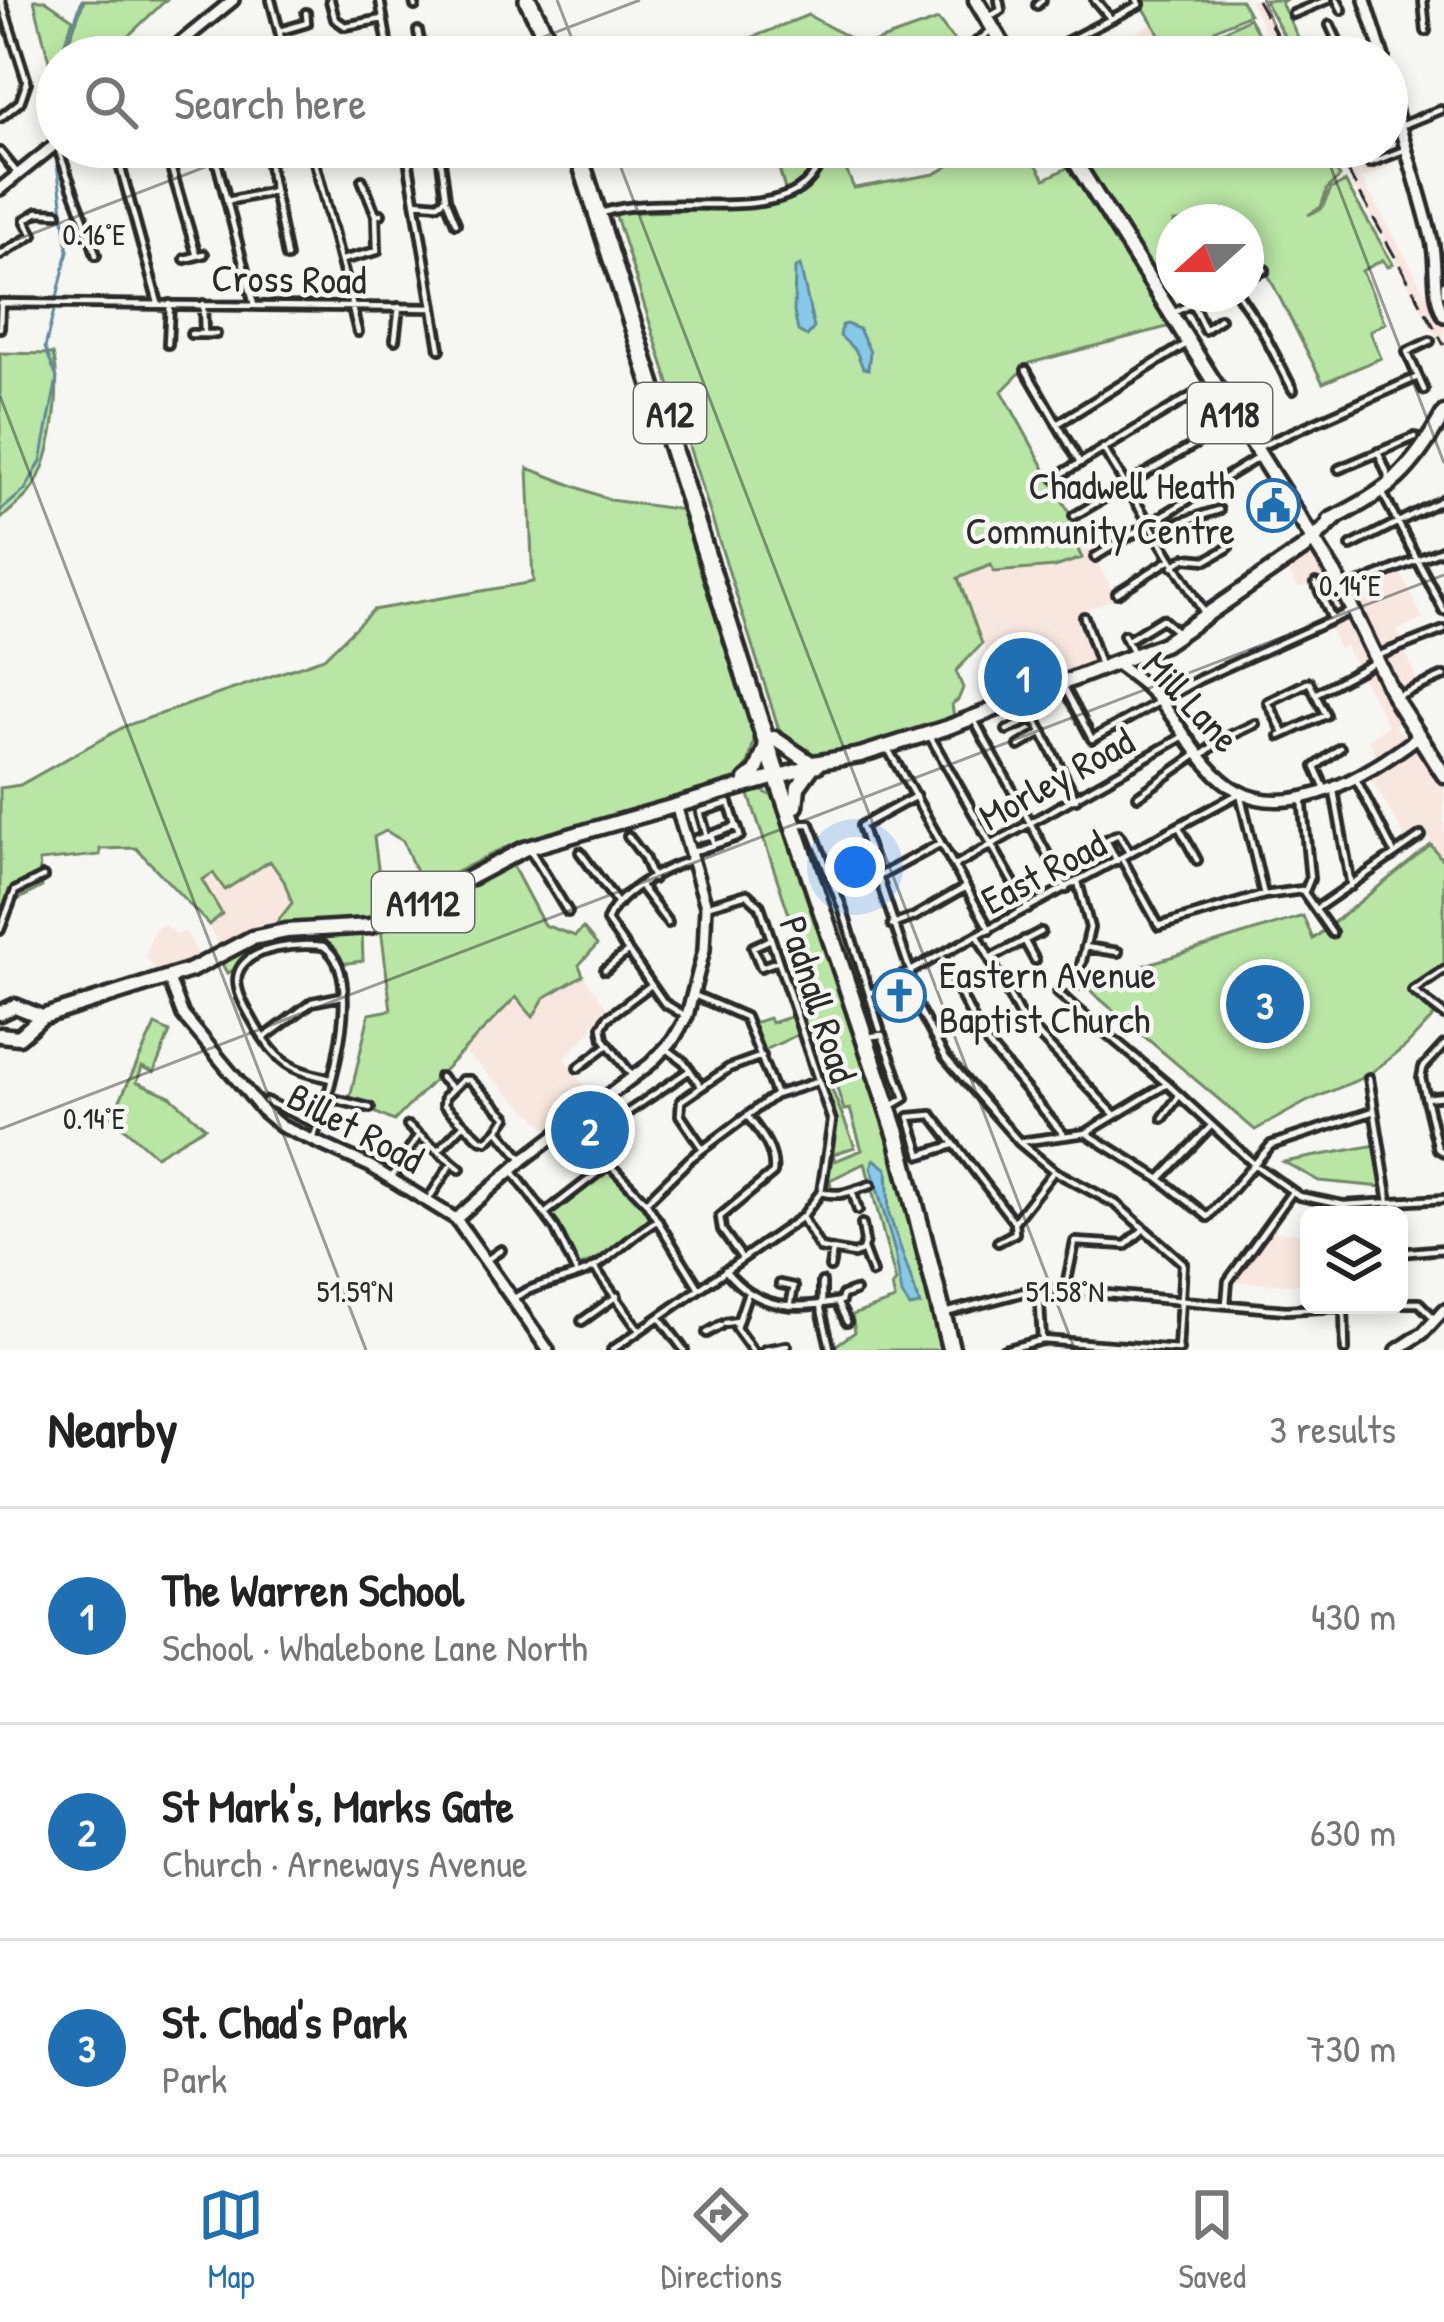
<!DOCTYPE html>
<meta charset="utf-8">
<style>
body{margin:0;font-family:"Patrick Hand",sans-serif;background:#f2f2f2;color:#222}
.controls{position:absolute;right:36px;bottom:36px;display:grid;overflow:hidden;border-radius:18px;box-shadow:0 6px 18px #0003}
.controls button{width:108px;height:108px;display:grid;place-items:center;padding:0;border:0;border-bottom:3px solid #e0e0e0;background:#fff;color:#222;font:60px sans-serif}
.compass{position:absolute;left:1156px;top:204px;width:108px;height:108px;border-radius:50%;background:#fff;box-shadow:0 6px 18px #0003;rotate:249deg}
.you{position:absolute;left:855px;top:867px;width:42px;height:42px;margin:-30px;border:9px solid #fff;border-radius:50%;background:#1a73e8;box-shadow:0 0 0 18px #1a73e833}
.badge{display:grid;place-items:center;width:78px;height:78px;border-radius:50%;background:#1f6fb2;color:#fff;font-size:39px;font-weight:700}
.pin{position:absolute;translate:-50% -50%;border:6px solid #fff;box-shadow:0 3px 12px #0006}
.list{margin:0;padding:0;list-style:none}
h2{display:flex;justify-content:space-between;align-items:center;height:156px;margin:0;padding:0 48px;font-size:51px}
h2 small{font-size:39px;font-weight:400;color:#767676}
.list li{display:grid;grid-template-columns:78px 1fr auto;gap:36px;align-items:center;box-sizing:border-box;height:216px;padding:0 48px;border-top:3px solid #e0e0e0}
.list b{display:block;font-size:45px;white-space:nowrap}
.list p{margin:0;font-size:39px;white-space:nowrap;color:#767676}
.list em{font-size:39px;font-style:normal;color:#767676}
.icon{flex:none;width:66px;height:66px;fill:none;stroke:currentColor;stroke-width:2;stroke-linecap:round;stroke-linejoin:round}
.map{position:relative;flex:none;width:1444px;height:1350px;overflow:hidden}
.search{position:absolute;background:#fff;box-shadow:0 6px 18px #0003;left:36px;right:36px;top:36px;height:132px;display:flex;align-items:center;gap:30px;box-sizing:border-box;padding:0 42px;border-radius:66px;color:#767676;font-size:45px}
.sheet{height:804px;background:#fff}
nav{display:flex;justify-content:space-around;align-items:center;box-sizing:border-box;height:168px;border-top:3px solid #e0e0e0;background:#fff;font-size:33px;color:#767676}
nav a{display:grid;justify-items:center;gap:6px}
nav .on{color:#1f6fb2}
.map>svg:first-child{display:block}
</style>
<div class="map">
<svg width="1444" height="1350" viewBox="0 0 1444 1350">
<rect width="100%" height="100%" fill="#f6f6f2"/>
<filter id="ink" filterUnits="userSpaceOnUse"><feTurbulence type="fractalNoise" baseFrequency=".00833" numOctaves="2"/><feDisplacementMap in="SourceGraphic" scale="24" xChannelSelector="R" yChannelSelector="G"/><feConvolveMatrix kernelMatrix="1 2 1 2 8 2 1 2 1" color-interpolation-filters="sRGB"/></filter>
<g filter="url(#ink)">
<path fill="#f8e7de" d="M1249 0H1261L1293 57H1281Z
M1152 24 1173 57H1088Z
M1332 147H1344L1444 326V349Z
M1346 147H1383L1388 166 1364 178Z
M1082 536 1117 598 1078 613 1096 666 1005 701 958 578 992 565 1054 567 1081 559 1073 541Z
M1313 548 1341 595 1400 572 1423 619 1397 630 1418 683 1389 696 1401 719 1394 724 1407 741 1379 760 1368 740 1388 725 1345 646 1338 648 1311 584 1298 588 1284 565Z
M1412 746H1417L1444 783V860L1423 832 1408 842 1368 773Z
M270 861 284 881 292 903 273 927 220 949 209 925 221 914 202 881 213 872 226 889Z
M164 925 177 934 186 932 201 960 160 974 145 956 155 928Z
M583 975 609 1011 591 1025 593 1029 564 1059 593 1098 550 1131 463 1051 516 996 544 998Z
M1266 1231 1309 1234V1285L1229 1282Z"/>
<path fill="#b9e6a4" stroke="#728868" stroke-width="3" fill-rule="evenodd" d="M34 0H45L73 19 53 78Z
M84 0H166L106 57H63Z
M1139 0H1241L1249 14 1216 29 1184 57H1173Z
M1264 0H1285L1281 3 1308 57H1296Z
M808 15 864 46 938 20 960 48 986 28 1004 57H745L741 42Z
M1249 18 1272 57H1209L1202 43Z
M773 147H836L854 188 935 174 959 160 949 147H1049L1033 159 1045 179 1071 166 1171 326 1030 363 1002 391 1082 536 1074 541 1082 558 1055 567 994 572 991 565 958 578 982 644 956 671 963 688 958 700 952 704 954 718 855 749 812 756 781 736 615 213 734 209 788 200Z
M1116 147H1323L1340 177 1327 189 1321 207 1308 215 1321 209 1331 189 1345 182 1393 264 1388 267 1383 260 1362 271 1386 323 1370 331 1381 358 1323 383 1252 243 1246 245V222H1174V280L1160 286 1087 165 1117 151Z
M0 353 53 354C63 388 52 465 29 493 20 503 9 511 0 520Z
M528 468 610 500 684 510 756 732 748 765 737 778 504 848 423 889 403 841 386 831 374 837 381 891 378 916 350 922 273 927 292 903 284 881 270 861 225 890 213 873 202 880 222 914 209 925 136 848 100 849V855L39 861 42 887 6 906 0 904V788L20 785 125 726 324 658 373 610 533 582Z
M757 788 781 801 891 1130 943 1350H829L855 1332 852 1315 895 1300 892 1286 896 1282 865 1163 830 1180 832 1192 825 1191 833 1118 817 1070 838 1063 828 1027 804 1034 796 1010 817 1002 815 995 811 996 804 977 809 974 747 789ZM849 1074 850 1081 836 1085 844 1110 850 1109 862 1150 835 1161 833 1154 855 1147 829 1082Z
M1431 845 1444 862V966L1410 992 1437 1013 1406 1046 1367 1076 1308 1101 1255 1130 1087 988 1066 994 1065 991 1090 982 1303 916 1313 939Z
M510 861 544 925 575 936 583 928 597 945 579 965 583 975 544 998 533 1017 516 997 394 1121 370 1110V1103L350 1098 369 1014 391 1010 381 928 417 913Z
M362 931 363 961 340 964 338 955C305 928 274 958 241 960L238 968 227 973 221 962C266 931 310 939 362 931Z
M793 1016 799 1034 763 1051 753 1023 769 1018 771 1023Z
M155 1025 170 1032 154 1072 142 1067 137 1082 170 1096 205 1127 156 1156 112 1117Z
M1376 1145 1383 1187 1319 1181 1284 1162Z
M608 1170 624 1183 650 1218 600 1258 579 1267 552 1218 553 1212Z"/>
<path fill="#87c9e8" stroke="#628a9c" stroke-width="3" d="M800 265 814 328 807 336 798 331 794 312 795 268Z
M846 324 859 329 870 352 868 369 863 368 856 351 840 336 842 325Z
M874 1159 887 1169 889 1214 920 1305 910 1307 902 1295 895 1252 871 1167Z"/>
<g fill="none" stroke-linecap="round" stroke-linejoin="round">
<path stroke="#628a9c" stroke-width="3" d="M62 57 82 0
M53 138 47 100 57 72
M0 511 25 490 41 461 57 378 45 348 68 251 55 148"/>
<defs>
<path id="street" d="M271 0 286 57
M330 0 335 19 345 26 383 19
M380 0 390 57
M414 0 415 6
M1095 0 1111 19
M1337 0 1342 10
M1423 0 1426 31
M1037 5 1042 0
M1293 14 1327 0
M987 18 1001 10 999 0
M1330 25 1342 51 1357 57
M280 31 307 23 306 13
M418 31 423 57
M184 40 188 57
M237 45 240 57
M959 57 989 32
M1037 57 1140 4 1137 0
M1363 57 1380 47
M0 118 20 102 27 82 1 0
M1403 125 1440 110
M58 147C69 184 85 217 96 255
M115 147 158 303
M165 147 197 256
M213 147 254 305
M311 147 352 304
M406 147 440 349
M0 152 18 174
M119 154 160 147
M1370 163 1404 150
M269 165 287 257
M362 180 376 215
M227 201 275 191
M447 201 456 223
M415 202 438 204 446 198 439 147
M605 212C659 194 757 218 799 189 816 178 819 160 834 147
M0 255 33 235 25 220 38 212 58 213
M185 259 204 254
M342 260 377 251 376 215 381 214
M1246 278 1265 270
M1444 284V293
M1238 294 1261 328 1293 390
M0 303 433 308
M1192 303 1205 330 1220 319
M203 304 204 334
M352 308 358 332
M1175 312 1211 294
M0 328 1 303
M191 334H216
M395 340 399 307
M168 344 170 304
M1026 370 1080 463
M1424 390 1407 352 1430 341
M1057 424 1188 343
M1259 447 1418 377
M1103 448 1203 611
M1378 452 1389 478
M1339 469 1415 437
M1055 478 1210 385
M1383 494 1444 611
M1074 516 1234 421
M1175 524 1219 510
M1351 546 1444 499
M1095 557 1259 457
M1173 566 1185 558 1207 560 1228 548
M1316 583 1332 619
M1344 590 1444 549
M1117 593 1168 561
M1084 617 1101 668
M1124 635 1132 651
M1128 640 1162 619 1177 632
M1377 656 1444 630
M1063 685 1092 739 1200 679 1349 612
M1315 694 1373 663
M1395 697 1444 676
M974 720 1066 889
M1007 730 1035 718 1076 799
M1280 736 1326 715 1309 682 1268 702 1284 733
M931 738 1028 909
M1019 746 1043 732
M887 747 990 930
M1201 756 1219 741 1255 724
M1357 781 1393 851
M1325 789 1315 767 1340 748
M1334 791 1351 886
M1138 796 1199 753
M1302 797 1310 879 1305 891
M802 824H810L842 907 880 1029
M1179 827 1197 860
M628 836 644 857 653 879
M707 836 700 812 729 803 736 825
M696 839 711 835 714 845
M529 848 568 912
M580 852 618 904
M692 852 740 836 737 826 711 835
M1122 859 1159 926 1264 895 1302 890 1332 933
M1117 861 1106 840 1118 834 1130 853
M954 866 1184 736
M878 877 941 843
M1078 882 1090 928 1080 969
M641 887 668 923
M1316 909 1421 836
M892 925 914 917 966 887
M0 930 15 891 43 877
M978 936 1019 1014 1114 1114
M771 939 753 947 761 967 778 961
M1024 940 1035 960
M1085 947 1118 952
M993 957 1041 932
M943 959 982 1037 1065 1136
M605 970 626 953
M1444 970 1413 991 1444 1015
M911 973 861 826 916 796
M902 978 945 1057 1019 1142 1054 1171 1116 1204 1183 1263 1178 1350
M870 993 1240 793 1264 895
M1058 993 1167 1084 1255 1165 1299 1196 1344 1205 1444 1199
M694 995 745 1017 775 1093
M684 1015 664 1003 607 921C616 894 662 869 689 861
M873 1036 882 1035 905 1098 895 1104
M264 1038 312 1002 342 996
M1444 1045 1423 1068 1421 1078 1438 1149 1444 1152
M666 1048 684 1062 701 1086
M578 1068 608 1045
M440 1077 453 1089
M633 1077 604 1039 602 1027 607 1018 651 985
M1369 1078 1389 1202
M326 1097 370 1108
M1426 1098 1444 1096
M266 1101 318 1125
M604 1104 618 1119 690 1070
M1163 1118 1179 1096
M575 1120 598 1153 646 1202 699 1288
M408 1126 460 1169
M498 1130 507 1117 470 1080H462L445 1097 444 1105 480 1139 487 1141 498 1130 523 1160
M1086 1133 1160 1179 1208 1217 1271 1145 1374 1111
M313 1139C328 1099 368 974 323 946 300 943 246 946 238 974 234 988 245 1007 252 1019 260 1034 272 1053 286 1063 299 1072 315 1075 331 1079
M1019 1142 1086 1133 1167 1084
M953 1145 921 1155 909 1117 932 1115 1014 1222 1015 1233 998 1242
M703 1149 680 1115 681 1101 729 1068 762 1056
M439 1150 464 1124
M514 1173 555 1228 577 1274
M391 1178 417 1138
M1160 1179 1210 1127
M821 1192C843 1198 852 1190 871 1185
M853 1194 858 1210
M428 1200 450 1166
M646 1202 691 1158 775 1095 817 1082
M547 1212 609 1164
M802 1217 820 1248 854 1254 862 1251 865 1242 862 1224
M1014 1222 1054 1171
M863 1249 872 1273
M1399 1253 1444 1249
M742 1258 722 1230 720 1217 773 1173C776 1152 762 1134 749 1118
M488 1259 501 1250
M594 1267 639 1330
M830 1267 833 1250
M725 1270C757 1310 794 1310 841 1301L843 1295 855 1291
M780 1284 794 1287 790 1306
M1039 1288 1042 1340
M1065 1290 1075 1242 1126 1245 1144 1229
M747 1295 736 1328 752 1350
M513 1299C538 1281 569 1282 595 1267 617 1253 635 1233 658 1220
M837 1302 847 1322
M1399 1303H1419L1436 1320
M822 1304V1282
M1226 1304 1228 1281 1292 1192
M820 1305 830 1347
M1344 1308 1345 1350
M949 1312 1039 1288 1286 1310 1375 1305
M660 1318 684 1350
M582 1321 617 1296
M725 1323 737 1321
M707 1333 721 1325
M612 1350 802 1217 821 1192 832 1121 760 906 747 894 706 906
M765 1350 787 1346
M1004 1350 1042 1340 1179 1350"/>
<path id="secondary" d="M1365 0 1383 57
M163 57 233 0
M1387 74C1398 131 1419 185 1432 241 1438 267 1431 293 1444 316
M0 189 57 143
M1115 663C1133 676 1151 689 1164 706 1186 734 1206 774 1238 791 1295 822 1375 770 1419 736
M168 977 183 1015 262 1110 281 1126 370 1166 456 1219 548 1350
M456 1219 523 1160 650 1064 673 1040 687 1016 704 950 706 906 676 805
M1397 1350 1423 1333 1444 1310"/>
<path id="primary" d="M976 0 1010 57
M1066 147 1336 576 1397 702 1444 775
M1330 520C1390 491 1412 471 1444 413
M774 738 811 763
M813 763 860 755 946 728 1164 644 1304 548 1337 517
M746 780 756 772 766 746
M796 806 798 787 811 769
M0 1013 15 1006 42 1017
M0 1035 19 1037 42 1017 191 970 252 938 286 931 370 926 415 907 524 849 818 765"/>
<path id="highway" d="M528 0 556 57
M576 147 779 782 897 1135 951 1350"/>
</defs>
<use href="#street" stroke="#2b2b2b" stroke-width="14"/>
<use href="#secondary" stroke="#2b2b2b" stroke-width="18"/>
<use href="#primary" stroke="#2b2b2b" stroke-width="21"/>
<use href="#highway" stroke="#2b2b2b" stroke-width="24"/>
<use href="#street" stroke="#f6f6f2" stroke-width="4.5"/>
<use href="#secondary" stroke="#f6f6f2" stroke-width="9"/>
<use href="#primary" stroke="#f6f6f2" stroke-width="12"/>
<use href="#highway" stroke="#f6f6f2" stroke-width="15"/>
<path stroke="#2b2b2b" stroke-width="3" stroke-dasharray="18 9" stroke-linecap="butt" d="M1257 0 1289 57
M1334 147 1444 345"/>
</g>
</g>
<path fill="none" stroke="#2b2b2b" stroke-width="3" stroke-opacity="0.45" d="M557 0 579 57M1266 0 1288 57M491 57 640 0M613 147 1075 1350M1323 147 1444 463M0 246 257 147M0 396 366 1350M0 1129 1444 575"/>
<defs>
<symbol id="civic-ring" viewBox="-11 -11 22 22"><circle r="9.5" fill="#f6f6f2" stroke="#1f6fb2" stroke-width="1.5"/><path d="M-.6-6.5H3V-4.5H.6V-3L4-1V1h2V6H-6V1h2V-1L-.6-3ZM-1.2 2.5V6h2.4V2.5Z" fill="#1f6fb2"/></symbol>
<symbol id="church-ring" viewBox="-11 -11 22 22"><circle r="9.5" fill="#f6f6f2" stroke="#1f6fb2" stroke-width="1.5"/><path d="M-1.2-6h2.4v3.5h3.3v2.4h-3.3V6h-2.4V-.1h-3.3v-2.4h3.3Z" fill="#1f6fb2"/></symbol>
</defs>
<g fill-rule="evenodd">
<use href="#civic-ring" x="1244" y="476" width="59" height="59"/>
<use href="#church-ring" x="870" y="966" width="59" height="59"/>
</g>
<g text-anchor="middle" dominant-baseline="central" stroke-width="9" stroke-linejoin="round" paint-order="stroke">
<g fill="#f6f6f2" stroke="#686867" stroke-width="3">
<rect x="634" y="383" width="72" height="60" rx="9"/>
<rect x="1188" y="383" width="84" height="60" rx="9"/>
<rect x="372" y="872" width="102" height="60" rx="9"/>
</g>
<g font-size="36" font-weight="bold" fill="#2b2b2b">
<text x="670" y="413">A12</text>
<text x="1230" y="413">A118</text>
<text x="423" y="902">A1112</text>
</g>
<g font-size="39" fill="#2b2b2b" stroke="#f6f6f2">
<text transform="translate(289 278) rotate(1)">Cross Road</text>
<text transform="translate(1192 701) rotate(47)">Mill Lane</text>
<text transform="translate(1056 778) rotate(-29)">Morley Road</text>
<text transform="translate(1043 871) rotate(-28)">East Road</text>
<text transform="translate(819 999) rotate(72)">Padnall Road</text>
<text transform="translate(356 1127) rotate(28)">Billet Road</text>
</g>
<g font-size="39" fill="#2b2b2b" stroke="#f6f6f2" text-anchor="end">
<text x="1235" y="484">Chadwell Heath<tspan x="1235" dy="45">Community Centre</tspan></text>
<text x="939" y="973" text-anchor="start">Eastern Avenue<tspan x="939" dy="45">Baptist Church</tspan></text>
</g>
</g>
<g font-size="30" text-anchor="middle" fill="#2b2b2b" stroke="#f6f6f2" stroke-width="9" stroke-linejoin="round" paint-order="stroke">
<text x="94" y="245">0.16°E</text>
<text x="1350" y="596">0.14°E</text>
<text x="94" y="1129">0.14°E</text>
<text x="355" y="1302">51.59°N</text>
<text x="1065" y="1302">51.58°N</text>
</g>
</svg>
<div class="controls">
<button><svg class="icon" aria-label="layers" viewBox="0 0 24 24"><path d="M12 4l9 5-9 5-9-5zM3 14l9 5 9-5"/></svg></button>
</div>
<svg class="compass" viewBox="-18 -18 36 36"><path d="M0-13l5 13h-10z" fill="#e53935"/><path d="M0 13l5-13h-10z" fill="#767676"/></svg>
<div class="you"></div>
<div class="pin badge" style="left:1023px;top:677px">1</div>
<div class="pin badge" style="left:590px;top:1130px">2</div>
<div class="pin badge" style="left:1265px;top:1004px">3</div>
<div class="search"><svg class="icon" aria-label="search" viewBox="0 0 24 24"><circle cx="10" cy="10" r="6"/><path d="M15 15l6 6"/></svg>Search here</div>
</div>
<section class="sheet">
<h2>Nearby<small>3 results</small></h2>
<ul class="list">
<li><span class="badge">1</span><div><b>The Warren School</b><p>School · Whalebone Lane North</p></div><em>430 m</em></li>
<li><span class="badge">2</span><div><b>St Mark's, Marks Gate</b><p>Church · Arneways Avenue</p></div><em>630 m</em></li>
<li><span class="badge">3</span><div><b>St. Chad's Park</b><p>Park</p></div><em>730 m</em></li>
</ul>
</section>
<nav>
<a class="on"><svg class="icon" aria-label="map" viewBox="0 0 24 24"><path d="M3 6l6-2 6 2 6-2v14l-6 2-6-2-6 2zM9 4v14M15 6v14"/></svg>Map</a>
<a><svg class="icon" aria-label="directions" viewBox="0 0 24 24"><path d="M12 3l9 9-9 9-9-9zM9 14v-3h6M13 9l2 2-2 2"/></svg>Directions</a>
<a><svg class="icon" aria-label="saved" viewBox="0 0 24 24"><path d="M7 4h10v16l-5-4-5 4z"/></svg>Saved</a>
</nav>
